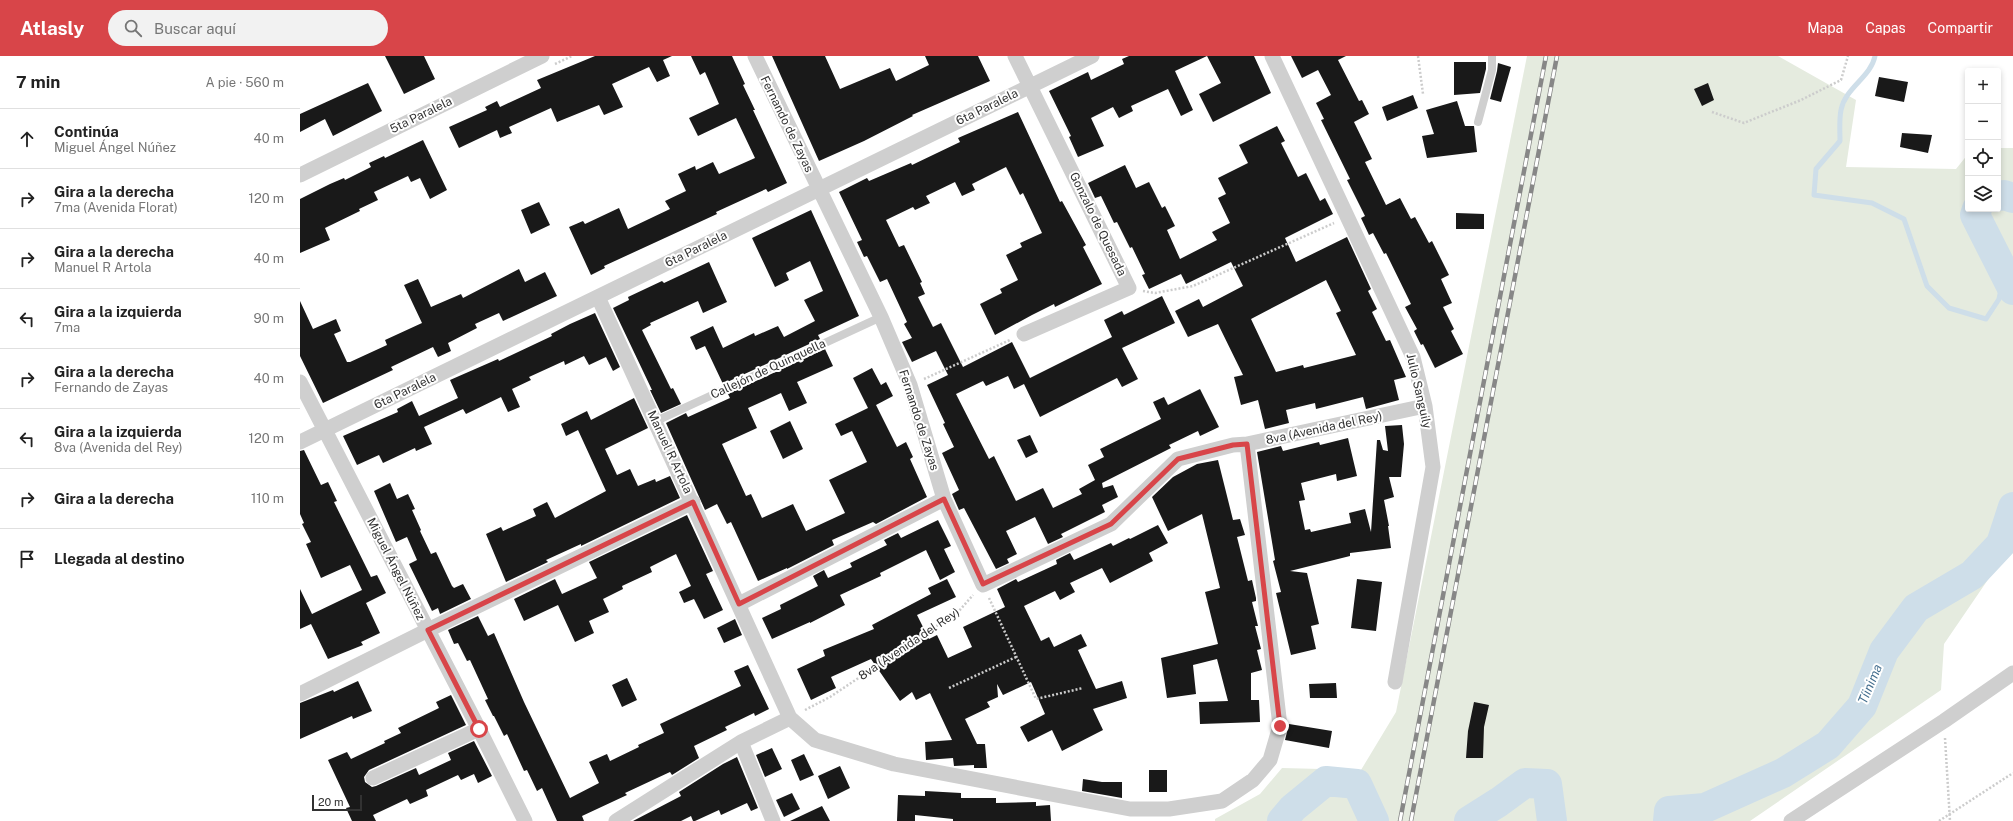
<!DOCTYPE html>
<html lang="es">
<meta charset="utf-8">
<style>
body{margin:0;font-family:"Public Sans",sans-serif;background:#f2f2f2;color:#222}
.controls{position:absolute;right:12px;top:12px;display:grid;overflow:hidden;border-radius:4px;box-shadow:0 2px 6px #0003}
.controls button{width:36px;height:36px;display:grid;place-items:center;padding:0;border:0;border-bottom:1px solid #e0e0e0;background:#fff;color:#222;font:20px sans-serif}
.scale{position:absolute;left:12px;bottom:10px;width:50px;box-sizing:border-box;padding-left:4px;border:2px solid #323232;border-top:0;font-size:11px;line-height:14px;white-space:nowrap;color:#323232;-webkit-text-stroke:3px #fff;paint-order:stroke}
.stop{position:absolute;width:12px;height:12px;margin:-9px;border:3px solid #d84549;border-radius:50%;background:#fff}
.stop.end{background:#d84549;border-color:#fff;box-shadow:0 1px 4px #0008}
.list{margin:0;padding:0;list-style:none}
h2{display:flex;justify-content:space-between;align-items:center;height:52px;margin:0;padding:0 16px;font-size:17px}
h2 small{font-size:13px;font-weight:400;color:#767676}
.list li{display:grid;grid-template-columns:26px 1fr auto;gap:12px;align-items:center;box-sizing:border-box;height:60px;padding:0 16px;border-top:1px solid #e0e0e0}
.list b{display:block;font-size:15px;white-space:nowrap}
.list p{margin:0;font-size:13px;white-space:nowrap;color:#767676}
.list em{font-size:13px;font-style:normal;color:#767676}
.icon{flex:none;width:22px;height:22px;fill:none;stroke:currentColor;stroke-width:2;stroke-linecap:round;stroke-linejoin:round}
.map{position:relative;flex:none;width:1713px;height:765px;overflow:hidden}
header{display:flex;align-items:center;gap:24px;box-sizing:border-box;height:56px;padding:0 20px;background:#d84549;color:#fff}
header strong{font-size:19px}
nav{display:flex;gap:22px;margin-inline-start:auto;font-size:14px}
.search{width:280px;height:36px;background:#f2f2f2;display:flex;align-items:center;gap:10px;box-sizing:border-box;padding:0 14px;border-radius:22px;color:#767676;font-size:15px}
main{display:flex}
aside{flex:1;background:#fff}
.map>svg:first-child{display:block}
</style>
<header>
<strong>Atlasly</strong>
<div class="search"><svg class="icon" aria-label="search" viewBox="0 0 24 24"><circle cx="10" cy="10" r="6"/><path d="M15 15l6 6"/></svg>Buscar aquí</div>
<nav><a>Mapa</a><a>Capas</a><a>Compartir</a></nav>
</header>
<main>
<aside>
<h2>7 min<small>A pie · 560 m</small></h2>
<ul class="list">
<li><svg class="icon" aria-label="ahead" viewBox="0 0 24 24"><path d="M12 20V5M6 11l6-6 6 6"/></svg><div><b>Continúa</b><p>Miguel Ángel Núñez</p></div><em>40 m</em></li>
<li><svg class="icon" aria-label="right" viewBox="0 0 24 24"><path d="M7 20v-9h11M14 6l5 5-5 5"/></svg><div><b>Gira a la derecha</b><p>7ma (Avenida Florat)</p></div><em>120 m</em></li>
<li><svg class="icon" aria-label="right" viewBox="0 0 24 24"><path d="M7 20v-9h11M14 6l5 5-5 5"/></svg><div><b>Gira a la derecha</b><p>Manuel R Artola</p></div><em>40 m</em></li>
<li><svg class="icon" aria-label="left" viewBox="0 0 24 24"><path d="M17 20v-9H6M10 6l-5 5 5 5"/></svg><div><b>Gira a la izquierda</b><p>7ma</p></div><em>90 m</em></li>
<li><svg class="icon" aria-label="right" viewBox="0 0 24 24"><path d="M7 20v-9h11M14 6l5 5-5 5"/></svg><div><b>Gira a la derecha</b><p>Fernando de Zayas</p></div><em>40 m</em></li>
<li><svg class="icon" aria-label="left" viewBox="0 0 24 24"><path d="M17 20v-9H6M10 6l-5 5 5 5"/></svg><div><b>Gira a la izquierda</b><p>8va (Avenida del Rey)</p></div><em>120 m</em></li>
<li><svg class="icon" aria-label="right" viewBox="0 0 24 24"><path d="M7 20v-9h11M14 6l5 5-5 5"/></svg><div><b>Gira a la derecha</b></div><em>110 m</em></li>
<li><svg class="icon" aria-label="arrive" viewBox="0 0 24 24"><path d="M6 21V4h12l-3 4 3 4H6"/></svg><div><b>Llegada al destino</b></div></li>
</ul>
</aside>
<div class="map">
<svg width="1713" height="765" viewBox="0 0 1713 765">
<rect width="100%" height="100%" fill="#fff"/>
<path fill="#e5ebdf" d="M1227 0H1478L1556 44 1546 111 1656 113 1668 98V153H1698V92H1713V487L1644 588 1641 634 1450 765H915V763L960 738 982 712 1061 714 1096 656Z"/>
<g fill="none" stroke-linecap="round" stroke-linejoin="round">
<path stroke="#cedee9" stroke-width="5" d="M1575 0C1571 21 1545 32 1541 54 1539 64 1540 76 1540 85L1516 113 1514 139 1572 147 1604 163 1627 230 1649 252 1686 263 1699 243 1704 217"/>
<path stroke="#cedee9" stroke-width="30" d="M1698 140 1704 139 1713 142
M1677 153 1675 159 1713 234
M982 765 993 752 1026 725 1057 728 1074 765
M1169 765 1199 746 1225 727 1247 728 1252 765
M1368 765 1369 755 1405 752 1483 717 1528 689 1562 650 1584 595 1616 552 1672 519 1701 488 1713 451"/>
</g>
<path fill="#191919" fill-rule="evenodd" d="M85 0H124L135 23 104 38Z
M295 0H372L363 4 370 20 357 26 349 11 312 28 323 51 304 59 299 49 257 66 251 52 209 71 212 77 200 82 197 74 159 92 149 71 187 54 185 51 197 45 200 51 241 32 237 24Z
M391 0H432L445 28 443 29 455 54H453L487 127 468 136 466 133 416 156 417 158 304 210 305 212 291 219 269 171 283 165 285 168 319 152 328 173 370 153 365 145 386 135 378 118 395 110 396 114 413 106 419 118 455 102 436 62 398 80 389 62 419 48 405 16 400 19Z
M472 0H525L540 33 590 12 596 25 629 9 625 0H678L690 25 612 59 613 60 564 85 519 105Z
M829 0H954L971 37 913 66 899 38 921 27 907 0 875 15 893 54 881 60 868 33 831 50 833 55 819 62 813 51 791 62 804 90 778 101 769 81 771 80 749 35 788 16 791 24 824 8 822 3Z
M991 0H1046L1038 4 1059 45 1062 44 1069 58 1054 66 1072 103 1065 106 1086 149 1100 142 1111 163 1115 161 1129 187 1132 185 1149 219 1141 223 1152 247 1143 251 1154 273 1151 275 1163 298 1135 312 1123 288 1121 289 1114 275 1117 273 1105 251 1111 248 1086 197 1084 198 1073 177 1069 179 1061 162 1065 160 1047 124 1050 123 1021 64 1024 63 1016 47 1031 39 1018 14 1002 22Z
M1154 6H1186V13L1180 37 1154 39Z
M1198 7 1211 11 1201 46 1190 43 1197 15Z
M1579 21 1608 26 1604 46 1575 40Z
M68 27 82 55 33 80 25 63 0 76V58Z
M1408 27 1414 44 1402 50 1394 33Z
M1113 39 1118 52 1087 65 1082 51Z
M1157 45 1165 70H1174L1177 96 1127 102 1122 80 1134 78 1126 54Z
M718 56 760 146 762 145 786 189 783 191 802 228 755 251 754 248 732 259 695 279 680 248 702 237 700 233 718 224 706 199 722 191 720 187 742 177 723 137 720 139 706 111 672 128 675 134 662 140 655 126 626 140 630 147 615 154 613 151 586 164 599 191 604 189 622 226 620 227 625 238 618 241 633 271 641 267 663 311 712 286 730 322 812 281 804 264 822 255 824 259 862 240 875 267 822 292 838 323 822 331 817 322 740 361 724 328 714 333 708 320 686 330 683 325 656 338 689 403 694 400 716 445 743 432 753 452 782 438 779 433 795 424 788 409 804 401 800 393 861 363 853 346 864 341 868 349 900 333 919 371 900 380 898 375 869 389 871 392 802 427 803 432 813 429 818 441 802 449 805 456 761 478 763 481 748 488 735 461 706 475 717 498 707 503 709 507 696 513 664 452 659 454 652 438 659 434 642 397 654 391 643 368 645 367 627 329 648 319 636 295 612 306 602 286 612 282 604 268 607 266 587 223 580 226 567 200 564 201 557 186 562 184 539 136 567 122 569 125 611 107 612 109 660 86 658 82Z
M977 70 985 85 981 87 998 121 1006 117 1020 145 1025 142 1033 158 985 182 996 206 1047 181 1071 233 1068 235 1077 253 1072 256 1086 285 1090 284 1106 321 1094 324 1099 344 1066 353 1063 341 1016 353 1015 347 986 354 989 367 965 373 958 344 941 349 934 321 943 319 918 268 888 281 875 255 899 243 903 251 943 230 931 206 886 228 881 218 849 233 842 219 845 218 832 191 830 192 817 166 814 167 801 140 795 142 788 127 825 109 836 132 849 126 862 152 865 150 875 170 867 174 880 203 917 184 912 176 930 167 918 142 926 138 918 122 948 107 939 89ZM1026 224 1041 255 1036 257 1056 299 1004 312 1003 309 976 316 951 263Z
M1602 77 1632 79 1628 97 1600 91Z
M123 84 147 134 130 143 120 122 111 126 108 120 74 136 78 144 59 153 60 155 25 172 30 184 0 197V143L30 128 44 122 45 124 71 111 69 107 84 100 85 102Z
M239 146 250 169 231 178 221 154Z
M511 154 559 260 518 279 520 283 423 328 405 290 396 294 390 281 413 270 423 292 454 277 455 280 478 270 484 281 515 265 504 244 523 235 510 205 486 217 489 224 475 231 452 182Z
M1156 157 1184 158V173H1156Z
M409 206 427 246 403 257 398 245 350 267 351 269 342 274 371 333 373 332 381 348 361 357 350 334H352L313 252 329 244 328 241 362 225 364 227Z
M219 213 225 226 245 216 257 240 203 265 199 257 175 268 177 272 148 287 151 295 138 301 133 291 91 311 93 314 23 347 0 300V245L13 273 36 263 41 275 34 278 47 306H50L87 289 85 284 122 267 104 229 118 223 131 251 161 238 163 242Z
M295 257 320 311 313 315 306 301 289 309 284 300 265 309 264 305 229 321 231 324 212 333 220 351 208 356 201 341 166 358 163 353 124 371 132 388 116 395 115 392 83 407 79 399 57 409 43 380 98 356 97 353 112 345 119 360 158 342 150 324 198 303 199 305 252 280 251 278 270 268Z
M525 293 533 310 497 326 507 347 489 355 481 337 448 352 457 372 422 388 446 440 451 438 462 462 493 448 506 475 545 457 529 424 567 406 552 375 541 380 535 368 568 352 553 322 572 312 581 329 586 326 593 340 576 349 597 391 606 386 613 401 610 403 627 441 576 468 573 466 532 484 534 489 487 513V512L458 525 431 466 427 468 417 448 405 454 366 367 386 357 388 361 430 342 428 338Z
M334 342 348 372 305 393 317 419 330 413 338 430 355 423 356 426 370 420 380 442 281 490V488L246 504 248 506 206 526 186 478 201 471 203 475 236 460 233 453 247 446 255 462 306 435 278 374 266 380 261 368 287 355 291 364Z
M490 365 503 393 483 403 470 375Z
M1102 369 1104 388 1101 421H1089L1094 441 1084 444 1089 470H1088L1091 492 1050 497V500L990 515 1007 517 1019 568 1011 570 1016 593 991 599 976 537 981 536 973 505 975 504 957 396 981 390 983 395 1019 386 1020 389 1048 382 1057 420 1037 425 1036 418 1001 427 1005 444 999 445 1005 474 1010 473 1011 476 1051 467 1049 457 1065 453 1071 476 1077 384H1080L1083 394 1088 395 1085 370Z
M730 379 738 396 726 402 717 384Z
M4 394 21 429 28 426 37 445 34 446 71 521 77 519 86 537 66 547 80 577 61 586 63 589 28 603 11 568 0 573V533L12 558 62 534 50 509 21 522 6 488 11 486 2 468 4 467 0 458V395Z
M918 404 933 464 940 463 945 479 937 481 948 525 952 524 956 542V545L952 546 958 570H955L961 593 957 594 962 614 951 617V644H959L960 666 900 668 899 646 928 645 917 603 893 609 896 638 867 642 861 602 918 588 905 536 920 532 902 458 868 475 852 441 873 421 897 408Z
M90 427 97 443 108 438 115 453 112 454 121 474 120 475 131 498 136 496 152 530 154 532 163 528 171 543 140 558 138 552 132 555 109 508 117 504 107 481 96 486 74 435Z
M387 459 413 515 406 518 423 554 404 563 394 543 384 547 379 536 391 530 376 498 350 511 352 516 322 530 323 533 303 543 309 556 289 565 294 577 275 586 258 549 224 565 214 543 255 523 262 538 297 522 289 506Z
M638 464 651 490 644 493 655 516 640 524 626 494 580 517 581 520 540 539 545 549 510 567V566L472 583 462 562 481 553 480 549 518 530 513 520 524 514 528 522 552 511 550 507 587 489 584 484 598 477 601 482Z
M858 469 868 487 849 497 853 505 810 527 802 512 770 527 775 536 760 544 755 535 724 550 741 585 749 581 754 591 781 578 787 590 778 594 796 633 822 625 827 642 793 653 803 674 762 695 752 674 728 686 720 671 745 658 731 626 703 639 697 628 698 641 687 646 690 651 665 663 677 688H685L687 712H674V709L654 710 653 702 626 704 625 686 652 684 630 637 616 644 612 636 600 645 571 603 531 621 536 632 511 644 497 613 525 600 523 594 574 573 572 569 631 538 628 532 647 523 656 541 617 559 629 583 637 579 648 602 672 591 663 571 705 551 697 533 716 523 718 526 757 508 756 504 770 497 774 504 811 487 813 490 829 482 830 483Z
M1057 523 1082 526 1076 575 1051 572Z
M178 560 188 580 194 577 224 646 270 742 299 727 289 706 307 698 310 705 339 691 338 689 364 677 360 668 441 630 434 615 448 609 469 653 455 660 454 657 425 671 427 674 394 690 399 702 372 719 370 716 325 737 327 739 282 760 284 765H257L242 732 237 735 227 714 224 715 207 678 204 680 194 660H193L185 644 188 643 170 604 167 605 158 587 154 588 148 574Z
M435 563 442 579 424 587 417 572Z
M327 622 337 644 322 651 312 629Z
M58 625 72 655 53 663 52 660 0 683V647L33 634 34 636Z
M1036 627 1037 642H1010L1009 628Z
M151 639 166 669 69 714 64 721 65 726 72 731 76 730 116 712 119 719 151 704 148 697 174 685 192 720 178 727 174 718 161 724 158 719 126 734 128 740 110 748 107 743 73 759 76 765H52L46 752 50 751 28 704 47 696 51 703 85 687 84 685 101 677 98 672 139 652 136 646Z
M1174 646 1189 649 1184 671 1183 702H1166L1168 675Z
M989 668 1032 675 1029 692 985 684Z
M472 692 482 713 465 721 456 699Z
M504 698 514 719 500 725 491 704Z
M437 701 458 752 451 755 447 747 421 759 419 754 395 765H393L391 760 381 765H333L381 740 379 736 423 708Z
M540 710 550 732 528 743 518 720Z
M849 714H867V736H849Z
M783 723 802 726H822V742L782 735Z
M625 735 661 737V742H696V747L736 746V750L750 749 751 765H653V763L615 759V765H597L598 739 625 740Z
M492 737 500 753 484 761 476 744Z
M522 750 530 765H490Z"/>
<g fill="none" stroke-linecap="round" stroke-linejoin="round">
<path stroke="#ccc" stroke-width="2.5" stroke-dasharray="2 2" stroke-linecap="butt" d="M1118 0 1123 38
M255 8 272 0
M1412 56 1444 67 1501 44 1541 24 1548 0
M843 235 855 237 893 230 1034 167
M624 323 710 284
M689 542 736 643 783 632
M649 632 716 601
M505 654 530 641 659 555 673 539
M1645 682 1650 765
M1639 765 1713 717"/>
<path stroke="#cfcfcf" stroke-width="8" d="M1178 66 1192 14V0
M356 365 581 261"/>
<path stroke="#cfcfcf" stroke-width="15" d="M455 0 581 261 610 329 644 443 683 529 811 468 878 403 933 389 947 388 1125 350
M715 0 829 232 724 278
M972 0 1113 301 1125 350 1133 411 1095 626
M0 119 242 0
M298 241 490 662 515 684 594 708 830 753H869L922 745 953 724 970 704 980 670 947 388
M0 326 179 673 225 765
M0 386 792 0
M439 548 644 443
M0 638 128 574 393 446
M441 686 473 765
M73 722 179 673
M316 765 441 686 490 662
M1491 765 1644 665 1713 617"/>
<defs>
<path id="rail" d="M1100 765 1246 0
M1111 765 1257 0"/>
</defs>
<use href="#rail" stroke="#878787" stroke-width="4.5"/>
<use href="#rail" stroke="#fff" stroke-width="3" stroke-dasharray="9" stroke-linecap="butt"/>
</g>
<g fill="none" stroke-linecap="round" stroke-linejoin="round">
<path stroke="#d84549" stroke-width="5" d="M179 673 128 574 393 446 439 548 644 443 683 528 811 468 878 403 933 389 947 388 980 670"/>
</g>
<g text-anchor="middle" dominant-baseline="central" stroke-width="4" stroke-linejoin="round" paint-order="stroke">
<g font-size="12" fill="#323232" stroke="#fff">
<text transform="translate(687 51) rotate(-26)">6ta Paralela</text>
<text transform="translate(121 59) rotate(-26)">5ta Paralela</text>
<text transform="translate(487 68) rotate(64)">Fernando de Zayas</text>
<text transform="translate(798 168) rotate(64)">Gonzalo de Quesada</text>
<text transform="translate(396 193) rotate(-26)">6ta Paralela</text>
<text transform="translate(468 313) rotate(-25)">Callejón de Quinquella</text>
<text transform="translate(105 335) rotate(-26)">6ta Paralela</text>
<text transform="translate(1119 335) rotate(77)">Julio Sanguily</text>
<text transform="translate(619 364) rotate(72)">Fernando de Zayas</text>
<text transform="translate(1024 372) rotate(-12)">8va (Avenida del Rey)</text>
<text transform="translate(370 396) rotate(65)">Manuel R Artola</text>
<text transform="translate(96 513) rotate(63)">Miguel Ángel Núñez</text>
<text transform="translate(609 588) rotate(-34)">8va (Avenida del Rey)</text>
</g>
<g font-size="13" font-style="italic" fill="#456f8f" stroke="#fff">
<text transform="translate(1570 628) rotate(-67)">Tíinima</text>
</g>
</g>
</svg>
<div class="controls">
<button>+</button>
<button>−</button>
<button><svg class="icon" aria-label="locate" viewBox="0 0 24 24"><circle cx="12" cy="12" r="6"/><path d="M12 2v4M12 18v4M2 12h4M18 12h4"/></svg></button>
<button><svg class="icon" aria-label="layers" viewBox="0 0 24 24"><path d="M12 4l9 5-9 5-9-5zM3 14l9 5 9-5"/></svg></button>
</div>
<div class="scale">20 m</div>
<div class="stop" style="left:179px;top:673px"></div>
<div class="stop end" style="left:980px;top:670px"></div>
</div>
</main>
